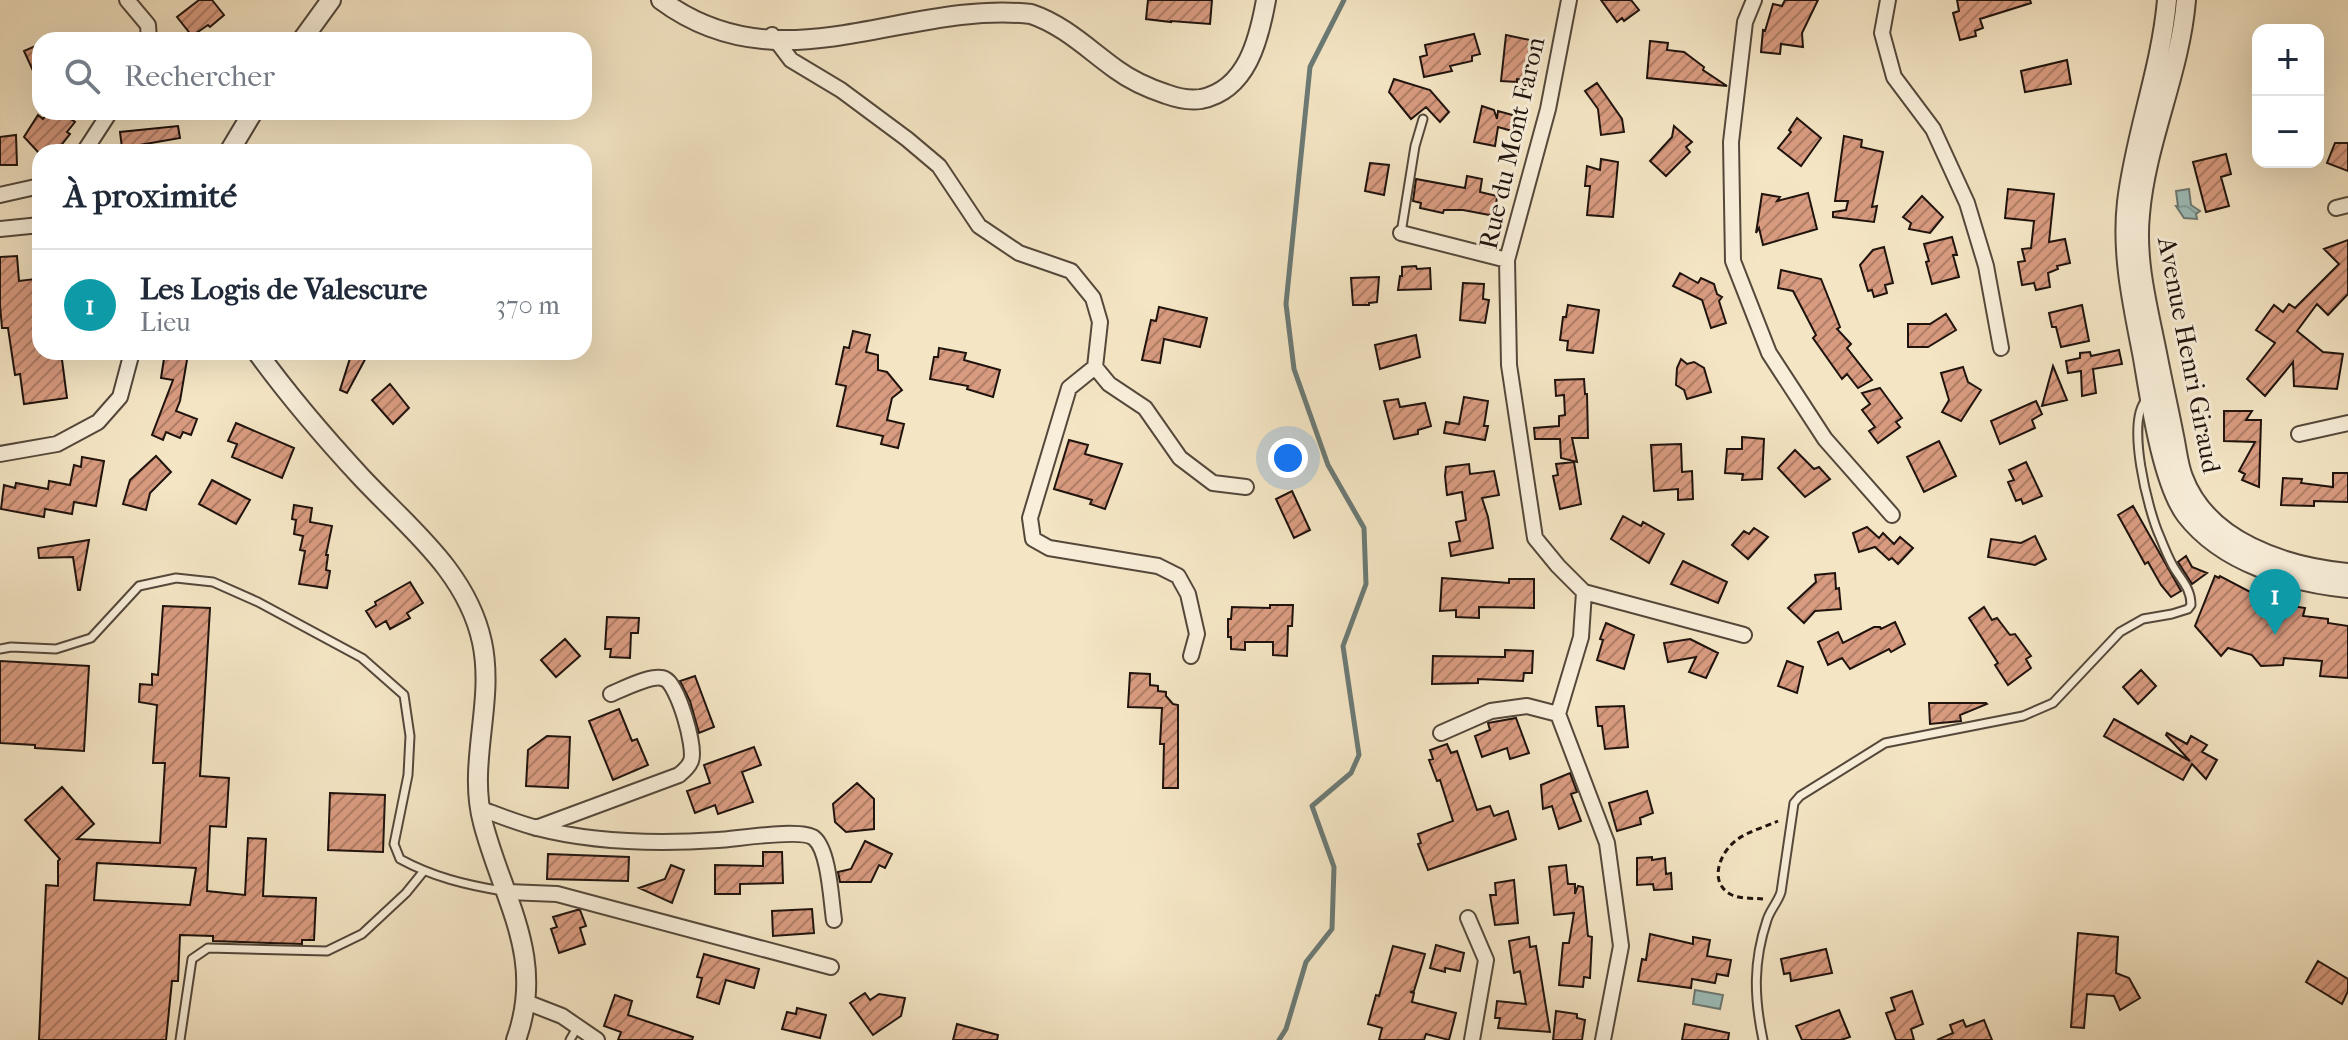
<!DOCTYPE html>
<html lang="fr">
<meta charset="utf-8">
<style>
body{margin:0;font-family:"IM FELL French Canon",serif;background:#f6f6f7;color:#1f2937}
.controls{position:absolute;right:24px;top:24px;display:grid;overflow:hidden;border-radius:16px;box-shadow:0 8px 32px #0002}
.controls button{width:72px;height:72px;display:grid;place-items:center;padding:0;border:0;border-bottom:2px solid #e0e1e3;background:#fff;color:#1f2937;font:40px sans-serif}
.you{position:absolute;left:1288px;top:458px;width:28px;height:28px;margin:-20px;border:6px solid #fff;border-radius:50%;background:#1a73e8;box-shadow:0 0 0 12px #1a73e833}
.badge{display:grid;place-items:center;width:52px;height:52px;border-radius:50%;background:#ea580c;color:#fff;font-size:26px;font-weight:700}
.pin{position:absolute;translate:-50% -66px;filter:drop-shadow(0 2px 4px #0008)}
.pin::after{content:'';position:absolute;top:42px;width:28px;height:24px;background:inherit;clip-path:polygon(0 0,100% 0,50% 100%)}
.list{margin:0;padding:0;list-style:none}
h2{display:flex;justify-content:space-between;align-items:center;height:104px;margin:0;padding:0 32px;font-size:34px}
h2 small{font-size:26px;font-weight:400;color:#747a83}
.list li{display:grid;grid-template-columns:52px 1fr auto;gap:24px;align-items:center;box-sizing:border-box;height:112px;padding:0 32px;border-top:2px solid #e0e1e3}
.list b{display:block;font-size:30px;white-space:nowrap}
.list p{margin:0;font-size:26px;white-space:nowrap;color:#747a83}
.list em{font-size:26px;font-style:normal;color:#747a83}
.icon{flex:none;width:44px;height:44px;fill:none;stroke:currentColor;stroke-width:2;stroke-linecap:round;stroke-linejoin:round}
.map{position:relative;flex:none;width:2348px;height:1040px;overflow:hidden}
.search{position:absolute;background:#fff;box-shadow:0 8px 32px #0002;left:32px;top:32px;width:560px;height:88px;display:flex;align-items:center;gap:20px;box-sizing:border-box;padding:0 28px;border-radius:24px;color:#747a83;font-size:30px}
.panel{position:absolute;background:#fff;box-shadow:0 8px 32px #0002;left:32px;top:144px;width:560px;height:216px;border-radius:24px}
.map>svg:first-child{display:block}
</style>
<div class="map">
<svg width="2348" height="1040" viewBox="0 0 2348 1040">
<defs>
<pattern id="water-waves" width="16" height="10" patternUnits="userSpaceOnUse" patternTransform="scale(2)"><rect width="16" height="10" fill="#9dbeba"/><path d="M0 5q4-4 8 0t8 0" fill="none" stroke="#87a29f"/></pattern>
<pattern id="building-hatch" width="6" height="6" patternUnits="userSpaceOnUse" patternTransform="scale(2)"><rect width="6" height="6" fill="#d99b80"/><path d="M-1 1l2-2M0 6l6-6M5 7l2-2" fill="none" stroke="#af7d67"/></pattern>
</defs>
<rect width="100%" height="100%" fill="#f4e5c4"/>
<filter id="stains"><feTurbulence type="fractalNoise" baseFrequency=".0025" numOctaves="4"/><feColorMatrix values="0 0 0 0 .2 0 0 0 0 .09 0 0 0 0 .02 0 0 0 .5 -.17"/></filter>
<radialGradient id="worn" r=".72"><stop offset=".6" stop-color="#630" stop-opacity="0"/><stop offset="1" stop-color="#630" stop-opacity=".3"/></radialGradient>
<path fill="url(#water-waves)" stroke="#6b7a75" stroke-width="2" d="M2189 189 2191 205 2200 211 2196 214 2197 219 2184 218 2176 206H2178L2176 191Z
M1695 990 1723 995 1720 1009 1693 1004Z"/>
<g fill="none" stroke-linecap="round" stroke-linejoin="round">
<path stroke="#6b7a75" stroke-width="5" d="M1279 1040 1286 1029 1306 962 1332 929 1334 867 1312 806 1351 773 1359 755 1343 646 1366 584 1364 528 1328 465 1294 369 1286 304 1310 67 1344 0"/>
</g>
<path fill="url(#building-hatch)" stroke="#1f130d" stroke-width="2" fill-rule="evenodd" d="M199 0H212L224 15 210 27 208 25 192 36 177 17Z
M1148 0H1212L1210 24 1171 21V22L1146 19Z
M1601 0H1631L1639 10 1624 21 1622 18 1617 22Z
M1785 0H1818L1802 33 1803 47 1781 44 1780 54 1761 52 1763 30 1765 31 1773 4 1782 6Z
M1957 0H2030L2031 3 1980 19 1983 28 1975 31 1976 36 1960 40 1953 13 1959 11Z
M1474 34 1480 54 1472 56V61L1450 66 1452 71 1424 77 1420 57 1427 55 1425 45Z
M1506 35 1530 40 1526 80 1517 79V82L1501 81Z
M1650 41 1668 43 1667 50 1684 52 1704 67 1703 70 1727 86 1647 78Z
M40 44V86L24 51Z
M2067 60 2071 84 2025 92 2021 71Z
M1394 79 1430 90 1449 112 1440 122 1426 107 1411 119 1389 92Z
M1597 83 1622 119 1624 132 1601 135 1598 109 1585 91Z
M1482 106 1494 110 1497 119 1498 111 1516 116 1512 131 1498 127 1495 146 1474 142Z
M49 112H62L75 122 67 132 70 134 59 148 54 145 49 152H38L24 137 38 115 43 119Z
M1797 118 1821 138 1801 166 1778 148 1791 132 1789 130Z
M178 126 180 138 122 148 120 132Z
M1674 126 1692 142 1686 147 1690 152 1666 176 1650 161 1672 137Z
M16 135 17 165H0V137Z
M1844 136 1862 140 1861 147 1883 152 1872 207 1877 206 1874 222 1833 217V212L1846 210 1848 201H1835Z
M2335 143H2348V171L2327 163Z
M2226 154 2231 174 2221 177 2229 206 2206 212 2193 162Z
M1601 159 1618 162 1613 217 1587 215 1590 186H1585L1587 166 1600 170Z
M1370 163 1389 165 1384 195 1365 191Z
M1467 176 1482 179 1480 192 1497 196 1495 216 1463 210H1444L1443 213 1420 208 1421 203 1413 201 1416 179 1465 188Z
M2008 189 2054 194 2049 242 2065 239 2070 263 2057 266 2058 269 2048 273 2050 287 2036 290 2034 283 2022 285 2018 262 2025 261 2022 249 2031 248 2034 221 2005 218Z
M1808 193 1817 229 1763 245 1759 228 1756 233 1762 194 1780 197 1777 201Z
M1922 196 1943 217 1930 233 1909 229 1911 223 1903 217Z
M1952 237 1957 255H1953L1959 277 1932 284 1926 262 1929 261 1924 244Z
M2348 240V294L2328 315 2317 304 2297 331 2323 352 2343 354 2337 389 2294 386 2293 362 2265 396 2247 379 2275 343 2256 330 2274 305 2283 312 2289 304 2295 308 2339 264 2324 249Z
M1884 247 1893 283 1885 285 1887 293 1874 297 1872 290 1868 291 1860 265 1873 250Z
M17 256 19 281 35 279 38 314H40V352H61L67 398 24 404 20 374 15 375 8 328H2L0 305V257Z
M1416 266 1417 269 1430 268 1431 289 1398 290 1400 276H1402V267Z
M1781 270 1821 279 1840 327 1837 329 1851 344 1847 348 1872 380 1858 388 1847 374 1842 379 1813 338 1816 335 1793 291 1778 288Z
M1680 273 1698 283 1701 278 1714 284 1717 294 1722 297 1719 301 1726 323 1711 328 1702 300 1673 286Z
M1379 277 1377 302 1369 303V305H1353L1351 278Z
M1463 283 1484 284 1483 299 1489 300 1485 323 1460 320Z
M1568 305 1599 310 1593 353 1567 350 1568 341 1560 340 1563 317H1566Z
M2082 305 2089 341 2061 347 2056 327H2052L2049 313Z
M1159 307 1207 318 1200 347 1164 339 1160 363 1142 360 1151 320 1156 321Z
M1946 314 1956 330 1928 347H1908V324H1930Z
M853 331 870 335 866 352 878 355V370L887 372 902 390 892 398 887 420 904 424 898 448 881 444 883 436 837 426 846 386 836 384 844 347 849 348Z
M1416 335 1420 357 1380 369 1375 345Z
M939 348 966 353 964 360 1000 370 993 397 967 389 968 386 930 379 934 357H938Z
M2119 350 2122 364 2093 369 2096 393 2082 396 2081 371 2068 373 2066 361 2080 358V353L2090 352 2091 356Z
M165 352H185L188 354 180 401 176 411 197 419 191 435 183 432 180 438 166 432 163 440 152 435 173 380 161 378Z
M352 352H369L347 393 340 390Z
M1681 359 1687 364 1694 362 1704 368 1711 392 1687 399 1684 390 1676 385 1677 368Z
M2053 366 2067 400 2042 406Z
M1963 367 1968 382 1981 390 1961 421 1942 412 1949 400 1941 373Z
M1584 379 1585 394H1587L1588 438H1572L1577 462 1561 458 1560 439H1535L1534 428 1559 426V416L1565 415 1564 395 1556 396 1555 380Z
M390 384 409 408 393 424 372 400Z
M1880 388 1902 418 1896 422 1900 427 1878 443 1869 431 1875 427 1862 410 1870 404 1862 393Z
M1464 397 1488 401 1484 426H1488L1485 440 1444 433 1446 422 1459 424Z
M1398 399 1400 407 1425 403 1431 426 1418 430V434L1394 439 1384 401Z
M2036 401 2042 414 2032 420 2035 428 2000 444 1991 421Z
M2224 411H2252L2246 420H2261L2259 487 2242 480 2245 474 2239 471 2255 442 2224 441Z
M236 423 294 448 282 478 232 457 237 444 228 441Z
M1742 437 1764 439 1762 479 1742 480 1743 474 1725 473 1727 449H1742Z
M1069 440 1088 445 1085 454 1122 464 1105 509 1090 504 1092 500 1054 489Z
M1939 441 1956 476 1924 492 1907 457Z
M1681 444 1682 472 1692 471 1693 499 1678 500V489L1654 491 1651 445Z
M1795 450 1814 469 1819 467 1830 479 1805 497 1778 468Z
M156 456 171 472 150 493 146 510 123 504 130 480Z
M82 457 104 461 96 506 74 502 72 514 45 509 44 517 1 509 4 485 15 488 16 483 48 489 49 481 70 485 74 465 81 467Z
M1574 462 1581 504 1560 509 1553 476 1558 475 1556 464Z
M2026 462 2042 496 2023 504 2021 499 2016 501 2008 482 2014 480 2009 470Z
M1469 464 1470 474 1494 471 1499 495 1482 498 1488 517 1493 548 1451 556 1449 543 1460 541 1456 522 1466 520 1462 492 1447 495 1445 476 1446 467Z
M2333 473H2348V502L2314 501V506L2281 505 2283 478 2302 479 2301 483 2333 487Z
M212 480 250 500 236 524 199 504Z
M1292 491 1310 530 1294 538 1276 499Z
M294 505 312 508 310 522 332 526 326 555H328L326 570 330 571 327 588 299 584 305 551 300 550 303 536 294 534 296 520 292 519Z
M2133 506 2181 591 2171 597 2161 585 2148 562 2145 564 2118 515Z
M1623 516 1641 526 1643 522 1664 534 1649 563 1611 539Z
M1867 527 1879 538 1883 533 1894 544 1900 537 1913 548 1898 564 1892 558 1889 560 1875 547 1859 552 1853 533Z
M1754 528 1768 537 1748 559 1732 545 1744 531 1749 534Z
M2035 536 2046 559 2035 565 1988 557 1991 539 2021 543Z
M89 540 80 590H78L73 557 39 558 38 548Z
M2186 556 2192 567 2207 573 2192 584 2178 562Z
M1683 561 1727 582 1718 603 1671 584Z
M1835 573 1836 589 1839 588 1841 609 1815 611 1804 623 1788 608 1816 582 1815 575Z
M2215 576 2219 578 2220 576 2256 595 2254 600 2305 608 2303 616 2328 619V623L2348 626V678L2320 676 2322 661 2284 658 2283 665 2261 666 2252 655 2228 648 2221 656 2195 626Z
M1442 578 1509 583V579H1534V608L1479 607V618L1456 617V610L1440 611Z
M410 582 423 603 407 613 410 618 390 629 386 621 376 627 366 611 376 605 375 602Z
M1270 605H1293L1292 626H1288L1287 656 1273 655V642H1245V650L1231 649V637H1228V619H1231L1232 607 1270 608Z
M163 606 210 608 200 776 229 778 226 827 210 826 207 891 245 895 248 838 266 839 263 896 316 898 314 940H302V944L213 941V936L180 935 178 981H172L166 1040H39L46 885 58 886V861L60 859 25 820 62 787 94 824 77 839 160 843 165 763H153L157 705 139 702 140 684 152 685V674L158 675ZM97 863 196 868 190 905 94 900Z
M1984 607 1992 620 1997 618 2010 635 2015 634 2031 656 2026 659 2031 668 2008 685 1995 665 1998 663 1969 618Z
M607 617 639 618 638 633H631L630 658 610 657 611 649H605Z
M1895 622 1905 644 1891 652 1889 649 1850 669 1842 658 1828 665 1818 642 1838 632 1843 643 1874 627H1880L1881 629Z
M1606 623 1634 635 1624 669 1597 660 1603 640 1600 639Z
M565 639 580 656 556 677 541 660Z
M1690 639 1718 653 1706 678 1689 672 1696 657 1668 662 1664 643Z
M1505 650 1533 651 1532 673H1524L1523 681 1478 679V683L1432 684 1433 656 1505 657Z
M0 661 89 666 84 751 35 748V745L0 743Z
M1787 661 1803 667 1797 693 1778 686Z
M2141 670 2156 686 2138 704 2123 687Z
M1130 673 1150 674V685L1158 686V691L1166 692V696L1173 704 1178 705V788H1163L1164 744H1160L1162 708 1128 707Z
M695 676 714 727 699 733 690 701 680 681Z
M1929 703H1986L1987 704 1960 715 1961 721 1930 724Z
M1624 706 1628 747 1605 749 1602 726H1598L1596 707Z
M619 709 632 741 637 739 648 765 613 780 589 721Z
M1516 718 1529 753 1510 759 1507 748 1482 757 1475 736 1490 730 1488 723Z
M2114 719 2190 761 2166 735 2167 733 2187 744 2191 736 2207 745 2202 752 2217 760 2206 779 2192 764 2183 780 2104 736Z
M547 736 570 737 568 788 526 786 528 750Z
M1447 744 1451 753 1457 751 1477 810 1490 806 1494 816 1508 811 1516 839 1428 870 1418 844 1421 843 1418 834 1453 821 1440 780 1437 781 1429 760 1433 759 1430 750Z
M754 747 761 765 742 772 753 802 718 814 715 805 695 813 687 791 710 783 704 765Z
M1570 773 1577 792 1571 794 1581 821 1559 829 1552 806 1543 809 1541 785Z
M857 783 874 799V829L846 832 835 822 833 804Z
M1647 791 1653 813 1640 818 1641 824 1617 831 1609 803Z
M330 793 385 795 383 852 328 850Z
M865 841 892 854 885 868 879 865 871 882H840L838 872 851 869Z
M763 852H782L783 883 740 884V894H715V865L763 866Z
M548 854 629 857 628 881 547 879Z
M1652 857V860L1665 858 1666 874 1671 873 1672 889 1654 890 1653 884 1637 885V858Z
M671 865 684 870 672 903 639 888 665 879Z
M1566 865 1568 884H1575V894L1578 886 1583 887 1588 936 1592 937 1590 978 1584 977 1583 987 1559 985 1563 943H1569L1574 913 1554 915 1549 867Z
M1514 880 1518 923 1495 925 1490 895H1496L1495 883Z
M812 909 814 933 773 936 772 911Z
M577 910H580L586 926 580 928 585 944 559 953 551 929 557 927 553 917Z
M2078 933 2118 937 2116 973 2129 978 2140 998 2120 1010 2114 996 2087 994 2084 1028 2071 1027Z
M1650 934 1693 944V937L1710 940 1707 956 1731 960 1728 976 1717 974 1715 983 1692 979 1691 988 1638 981 1642 959 1646 960Z
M1529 937 1530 947 1536 946 1550 1032 1498 1028 1500 1018H1495L1497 1001 1526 1004 1520 971 1514 973 1509 941Z
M1436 945 1464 953 1460 971 1445 968V972L1430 968Z
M1393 946 1425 954 1414 991 1410 992 1414 993 1412 1002 1456 1013 1449 1040 1426 1034 1424 1040H1379L1382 1028 1368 1024 1376 995 1379 996Z
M1826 949 1832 973 1791 981 1790 973 1784 974 1781 959Z
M704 954 759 969 754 988 726 980 719 1004 697 997 702 978 697 977Z
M2318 961 2348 979V991L2342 1004 2306 982Z
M1912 991 1923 1024 1911 1029 1914 1040H1896L1886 1013 1895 1010 1891 998Z
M865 993 870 1000 879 994 905 998 901 1016 873 1035 850 1003Z
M615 995 632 1001 628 1015 693 1037 692 1040H618L621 1032 604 1026Z
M797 1008 826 1015 820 1038 782 1029 787 1012 796 1014Z
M1839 1010 1850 1037 1841 1040H1802L1796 1026Z
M1556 1011 1577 1014V1018L1585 1020 1582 1040H1553Z
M1963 1020 1966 1027 1984 1020 1992 1040H1937L1953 1033 1950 1025Z
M957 1024 998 1035 997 1040H953Z
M1685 1024 1729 1033 1728 1040H1682Z"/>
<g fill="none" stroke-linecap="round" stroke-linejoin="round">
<defs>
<path id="service" d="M1401 233 1415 146 1423 119
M0 649 11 647 56 649 91 638 139 586 176 578 213 582 258 602 362 658 404 695 410 736 408 775 394 844 400 859C433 877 466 885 503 891
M180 1040 192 959 208 948 327 951 362 934 406 893 423 872
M570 1040 578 1026
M1763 1040C1754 997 1753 962 1767 920 1770 910 1778 902 1781 892L1794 803 1800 796 1885 743 2023 716 2053 703 2120 632 2143 619 2172 614 2188 609 2191 605C2191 588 2181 580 2173 566 2168 557 2164 547 2160 537 2148 511 2125 420 2147 399"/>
<path id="minor" d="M127 0 148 25 149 40
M1569 0 1548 109 1507 260 1509 365 1535 538 1558 566 1584 592 1744 635
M1754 0 1745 22 1731 142 1733 261 1769 353 1825 439 1892 515
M1888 0 1882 33 1894 77 1933 129 1967 203 1986 266 2001 348
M772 35 791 60 841 90 907 139 939 166 979 226 1019 253 1071 271 1093 298 1100 322 1095 367 1069 388 1030 518 1033 539 1049 548 1158 566 1178 576 1188 594 1197 634 1191 656
M84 152 110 112
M0 195 40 186
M2336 208 2348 205
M0 229 40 225
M1401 233 1507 260
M1095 367 1109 384 1145 408 1180 458 1213 483 1246 487
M2299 434 2348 423
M0 454 57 444 98 422 120 397 132 352
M1584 592 1581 637 1558 714 1607 843 1621 946 1603 1040
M1441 733 1491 711 1527 706 1558 714
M479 808C498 815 517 823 537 828 595 843 658 844 718 840 737 839 801 828 814 838 829 850 831 900 834 920
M536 828 679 775C684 771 689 766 691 761 696 747 678 685 665 679 654 673 623 689 611 694
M506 892 557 894 831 967
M1468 918 1486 960 1472 1040
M526 1002 562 1016 597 1040"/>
<path id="tertiary" d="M661 0C781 89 903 0 1031 14 1064 25 1089 50 1117 70 1132 81 1148 88 1166 94 1177 98 1188 101 1201 99 1247 90 1259 39 1266 0
M2167 0C2161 69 2135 134 2127 202 2121 255 2133 306 2143 358 2150 399 2162 483 2186 515 2223 563 2291 582 2348 588
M2186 0C2180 73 2146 142 2140 214 2135 263 2149 311 2158 358 2163 384 2169 410 2174 436 2177 450 2178 464 2183 477 2207 542 2285 567 2348 573
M302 40 331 0
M229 152 253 112
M257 352C289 396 325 438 362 478 409 528 467 572 482 642 495 703 467 763 483 823 503 900 546 957 516 1040"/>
</defs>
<use href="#service" stroke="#54483b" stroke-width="11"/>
<use href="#minor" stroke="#54483b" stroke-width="18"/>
<use href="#tertiary" stroke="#54483b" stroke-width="22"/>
<path stroke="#1f130d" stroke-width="3" stroke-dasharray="6 4" stroke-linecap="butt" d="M1763 899C1753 898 1741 899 1732 895 1707 883 1720 851 1738 839 1749 831 1765 827 1778 821"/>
<use href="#service" stroke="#f8eed9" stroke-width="7"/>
<use href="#minor" stroke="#f8eed9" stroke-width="14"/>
<use href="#tertiary" stroke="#f8eed9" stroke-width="18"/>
</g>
<g text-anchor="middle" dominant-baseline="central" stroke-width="6" stroke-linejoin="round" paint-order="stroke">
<g font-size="26" fill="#1f130d" stroke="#f8eed9">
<text transform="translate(1512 143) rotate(-77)">Rue du Mont Faron</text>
<text transform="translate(2189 355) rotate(79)">Avenue Henri Giraud</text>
</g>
</g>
<rect width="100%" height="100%" filter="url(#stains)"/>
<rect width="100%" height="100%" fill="url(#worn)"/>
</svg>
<div class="controls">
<button>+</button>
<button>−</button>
</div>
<div class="you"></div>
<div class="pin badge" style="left:2275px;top:635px;background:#0f9aa8">1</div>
<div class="search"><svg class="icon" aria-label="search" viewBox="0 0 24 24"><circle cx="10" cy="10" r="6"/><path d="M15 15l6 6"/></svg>Rechercher</div>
<section class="panel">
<h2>À proximité<small></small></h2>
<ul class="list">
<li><span class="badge" style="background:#0f9aa8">1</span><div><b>Les Logis de Valescure</b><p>Lieu</p></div><em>370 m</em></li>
</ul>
</section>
</div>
